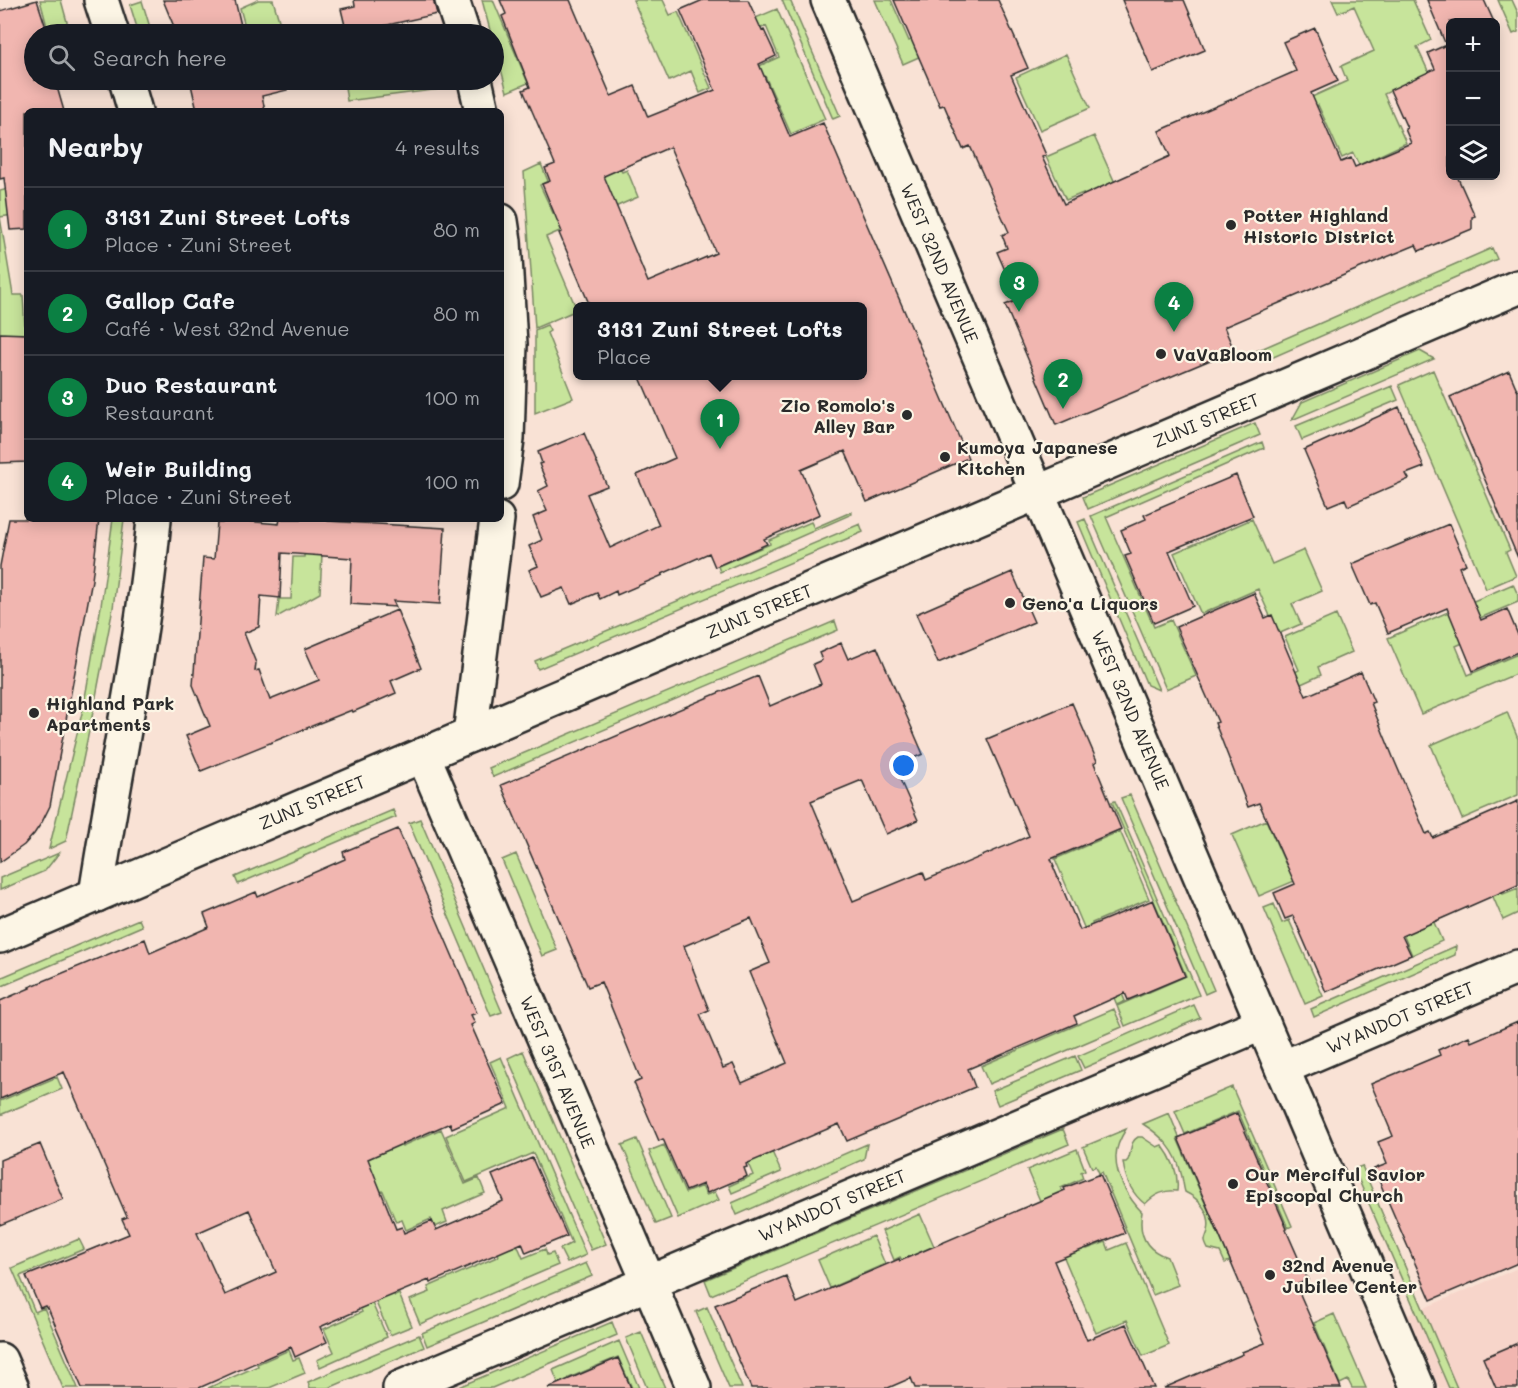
<!DOCTYPE html>
<meta charset="utf-8">
<style>
body{margin:0;font-family:Mali,sans-serif;background:#242831;color:#f1f3f6}
.controls{position:absolute;right:18px;top:18px;display:grid;overflow:hidden;border-radius:9px;box-shadow:0 3px 15px #0003}
.controls button{width:54px;height:54px;display:grid;place-items:center;padding:0;border:0;border-bottom:2px solid #363941;background:#171b24;color:#f1f3f6;font:30px sans-serif}
.you{position:absolute;left:904px;top:766px;width:21px;height:21px;margin:-15px;border:4px solid #fff;border-radius:50%;background:#1a73e8;box-shadow:0 0 0 9px #1a73e833}
.badge{display:grid;place-items:center;width:39px;height:39px;border-radius:50%;background:#0b8043;color:#fff;font-size:20px;font-weight:700}
.pin{position:absolute;translate:-50% -50px;filter:drop-shadow(0 2px 3px #0008)}
.pin::after{content:'';position:absolute;top:32px;width:21px;height:18px;background:inherit;clip-path:polygon(0 0,100% 0,50% 100%)}
.popup{position:absolute;left:573px;top:302px;width:294px;height:78px;box-sizing:border-box;display:grid;place-content:center;border-radius:9px;background:#171b24;filter:drop-shadow(0 2px 4px #0005);font-size:20px;white-space:nowrap;color:#9ea1a6}
.popup b{font-size:22px;color:#f1f3f6}
.popup::after{content:'';position:absolute;left:50%;top:100%;margin-left:-12px;border:12px solid transparent;border-top-color:#171b24}
.list{margin:0;padding:0;list-style:none}
h2{display:flex;justify-content:space-between;align-items:center;height:78px;margin:0;padding:0 24px;font-size:26px}
h2 small{font-size:20px;font-weight:400;color:#9ea1a6}
.list li{display:grid;grid-template-columns:39px 1fr auto;gap:18px;align-items:center;box-sizing:border-box;height:84px;padding:0 24px;border-top:2px solid #363941}
.list b{display:block;font-size:22px;white-space:nowrap}
.list p{margin:0;font-size:20px;white-space:nowrap;color:#9ea1a6}
.list em{font-size:20px;font-style:normal;color:#9ea1a6}
.icon{flex:none;width:33px;height:33px;fill:none;stroke:currentColor;stroke-width:2;stroke-linecap:round;stroke-linejoin:round}
.map{position:relative;flex:none;width:1518px;height:1388px;overflow:hidden}
.search{position:absolute;background:#171b24;box-shadow:0 3px 15px #0003;left:24px;top:24px;width:480px;height:66px;display:flex;align-items:center;gap:15px;box-sizing:border-box;padding:0 21px;border-radius:33px;color:#9ea1a6;font-size:22px}
.panel{position:absolute;background:#171b24;box-shadow:0 3px 15px #0003;left:24px;top:108px;width:480px;height:414px;border-radius:9px}
.map>svg:first-child{display:block}
</style>
<div class="map">
<svg width="1518" height="1388" viewBox="0 0 1518 1388">
<rect width="100%" height="100%" fill="#f9e2d5"/>
<filter id="ink" filterUnits="userSpaceOnUse"><feTurbulence type="fractalNoise" baseFrequency=".0167" numOctaves="2"/><feDisplacementMap in="SourceGraphic" scale="12" xChannelSelector="R" yChannelSelector="G"/><feConvolveMatrix kernelMatrix="1 2 1 2 8 2 1 2 1" color-interpolation-filters="sRGB"/></filter>
<g filter="url(#ink)">
<path fill="#f7d5ca" d="M1518 1268V1388H1439L1408 1315Z"/>
<path fill="#c7e49b" stroke="#798863" stroke-width="1.5" d="M40 0H61L70 33 65 34H49Z
M258 0H273L283 34H247L240 8Z
M482 0H493L528 83 507 92 494 42V34H491Z
M633 0H663L670 15 678 12 711 88 700 93 691 71 669 81Z
M782 0H790L840 116 833 119Z
M875 0H891L909 41 982 9 989 26 903 64Z
M1332 0H1413L1431 40 1417 47 1429 73 1384 94 1406 143 1359 165 1353 153 1342 158 1318 105 1287 118 1283 110 1347 81 1341 66 1374 51 1354 6 1338 13Z
M1498 0H1512L1518 13V32L1513 34Z
M142 1 152 34H139L130 5Z
M777 9 825 119 791 134 765 76 730 91 726 81 779 57 766 26 700 55 751 20Z
M1066 54 1090 108 1040 130 1016 77Z
M344 80H439L440 89 347 101Z
M1094 136 1142 243 1112 257 1083 193 1066 200 1046 157Z
M611 146 622 172 627 170 638 197 546 237 577 310 535 328 524 172 541 164 548 181 540 185 553 213 604 190 590 155Z
M27 184V213L0 217 13 295H23L27 362H0V191Z
M1492 248 1497 259 1269 359 1254 352Z
M547 325 550 331 547 333 573 398 535 413V330Z
M1420 351 1434 359 1292 420 1302 402Z
M1433 370 1510 550 1506 552 1516 576 1486 589 1399 385Z
M1392 386 1398 400 1302 440 1296 426Z
M1255 423 1260 435 1088 509 1083 497Z
M1262 442 1264 448 1106 517 1154 627 1171 620 1196 676 1166 689 1091 516Z
M851 512 852 514 720 572 718 566 770 544 769 540 811 522 814 528Z
M113 519H124L113 608 93 712 66 841 49 849 83 709 101 606Z
M1085 519 1159 690 1147 685 1078 522Z
M1252 519 1272 564 1304 550 1322 591 1292 604 1301 624 1278 634 1258 589 1201 614 1174 553Z
M860 524 863 532 538 669 535 661Z
M305 534 323 535 320 593 277 617 279 599H291L293 557H304Z
M1513 584 1518 595V602L1461 626 1467 641 1456 646 1468 675 1518 654V673L1421 714 1388 638Z
M1336 615 1352 652 1318 667 1321 675 1299 685 1293 673 1299 670 1285 637Z
M835 621 838 630 493 777 489 768Z
M1507 712 1518 739V795L1462 819 1431 745Z
M1130 795 1214 990 1205 994 1121 798Z
M1115 801 1199 995 1125 1026 1117 1006 1186 976 1112 802Z
M393 810 396 817 238 884 235 877Z
M420 819 502 1012 491 1016 409 823Z
M1266 820 1286 865 1358 834 1365 851 1259 896 1232 835Z
M1472 821 1503 894 1518 888V913L1503 920 1462 825Z
M1120 831 1149 899 1092 923 1125 1001 1117 1005 1055 859Z
M59 853 45 871 0 890V878Z
M516 854 557 950 542 956 502 860Z
M1423 897 1442 941 1412 955 1393 911Z
M1274 904 1282 923 1289 920 1323 996 1305 1004 1264 908Z
M139 919 142 926 0 987V978Z
M1456 946 1455 955 1314 1017 1311 1009Z
M1194 1005 1200 1018 1084 1068 1078 1056Z
M1114 1009 1122 1027 989 1084 981 1066Z
M523 1051 606 1244 591 1250 508 1058Z
M1075 1056 1081 1070 998 1105 992 1091Z
M501 1057 586 1255 567 1263 560 1249 572 1243 533 1153 466 1182 446 1136 510 1108 490 1062Z
M57 1077 62 1089 0 1115V1101Z
M1232 1087 1292 1226 1288 1228 1238 1111 1185 1134 1175 1111Z
M745 1091 781 1172 732 1193 729 1186 753 1175 721 1101Z
M386 1107 402 1146 441 1129 465 1184 479 1178 485 1193 443 1211 447 1222 435 1227 431 1219 406 1230 402 1220 396 1222 383 1191 354 1204 338 1166Z
M1169 1113 1179 1137 1177 1138 1228 1256 1243 1255 1225 1263 1220 1252 1208 1249C1203 1239 1205 1241 1208 1231 1212 1214 1200 1199 1185 1192 1183 1185 1183 1179 1181 1173 1176 1150 1162 1136 1143 1124Z
M1063 1129 1069 1144 711 1295 705 1280Z
M1126 1129C1121 1137 1116 1146 1116 1156 1115 1176 1129 1199 1142 1212 1138 1234 1146 1250 1167 1257L1178 1285 1153 1295 1102 1172 1099 1173 1096 1166 1092 1168 1083 1147Z
M1138 1137H1142L1157 1147 1162 1145C1172 1158 1179 1174 1177 1191 1164 1190 1155 1194 1145 1204 1132 1194 1125 1178 1123 1162H1126L1128 1160C1132 1152 1129 1142 1138 1137Z
M637 1139 671 1218 656 1224 622 1145Z
M867 1144 864 1159 737 1215 732 1203Z
M664 1145 685 1193 702 1186 706 1195 715 1192 719 1200 678 1218 649 1151Z
M1077 1149 1085 1170 1081 1172 1083 1178 1061 1188 1087 1249 1106 1242 1109 1250 1126 1243 1169 1345 1143 1356 1127 1320 1096 1333 1027 1170Z
M1362 1166 1457 1388H1449L1354 1169Z
M500 1204 523 1258 545 1249 547 1255 553 1253 558 1265 420 1324 410 1300 430 1292 428 1287 499 1256 481 1212Z
M356 1206 395 1296 399 1294 412 1326 390 1335 350 1242Z
M920 1214 934 1246 902 1260 900 1257 894 1260 882 1231Z
M873 1236 885 1264 830 1288 818 1260Z
M79 1239 84 1249 20 1276 35 1312 44 1308 78 1388H63L12 1268Z
M344 1240 387 1337 320 1367 317 1360 334 1352 324 1329 362 1312 340 1261Z
M586 1263 592 1276 427 1346 422 1333Z
M707 1307 742 1388H729L696 1312Z
M1334 1314 1366 1388H1352L1348 1380 1340 1384 1314 1323Z
M612 1322 617 1335 492 1388H456Z
M641 1332 665 1388H647L626 1338Z
M419 1335 424 1347 329 1388H310L308 1382Z
M619 1341 639 1388H632L618 1357 569 1378 570 1381 559 1385 553 1370Z
M289 1350 293 1360 299 1358 305 1373 269 1388H208L258 1366 257 1364Z"/>
<path fill="#f1b6b0" stroke="#2b2b2b" stroke-width="1.5" fill-rule="evenodd" d="M37 0 48 34H34V80H55L64 111H27V229L10 230 4 178 0 179V11Z
M163 0H235L243 34H177Z
M354 0H434L437 14 347 34 341 9 355 6Z
M500 0H570L611 96 635 86 648 117 715 90 680 10 703 0H748L762 31 764 30 776 56 759 64 790 137 823 123 968 458 867 502 845 451 801 470 820 514 764 539 767 544 715 567 709 553 662 574 663 575 617 595 616 591 600 599 597 593 571 604 564 588 541 597 529 570 538 566 529 546 542 540 533 517 547 511 538 491 548 486 539 464 542 463 538 452 584 433 607 486 587 494 610 548 659 525 637 475 675 458 639 375H862V306H590L559 233 562 232 542 184 550 181 545 168 555 164 523 90 530 87 502 16 506 14ZM670 147 716 253 648 282 604 176Z
M894 0H998L1028 68 1011 75 1046 155 1042 157 1064 204 1170 156 1159 131 1296 71 1283 42 1315 28 1338 81 1311 93 1341 162 1351 158 1355 167 1411 143 1405 129 1407 128 1390 90 1435 69 1428 53 1446 45 1427 0H1484L1494 22H1450V176H1457L1475 216 1472 217V229L1419 251 1416 245 1365 266 1224 327 1234 350 1056 425 1005 305 1018 300 997 252 1007 248 1002 235 1009 232 970 146 963 149 944 105 940 106Z
M1122 0H1184L1205 50 1153 72Z
M190 80H285L287 90 262 96 265 111H197Z
M0 333 27 334V462L0 463Z
M1509 371 1518 392V558L1450 397Z
M1399 407 1424 467 1406 474 1409 479 1348 506 1345 499 1328 506 1304 450Z
M1236 475 1253 516 1169 551 1193 606 1154 623 1125 556 1131 554 1121 530 1146 519 1144 515 1160 508V507Z
M9 519H99L92 580 50 806 42 822 34 834 24 845 0 862V566Z
M222 519 279 524 280 519H329L328 521 445 528 440 604 393 601 396 607 350 604 352 558 282 553 280 598 261 596 259 627 244 633 256 663 255 671 259 670 270 700 319 680 305 649 397 610 421 668 391 681 396 693 353 712 352 710 297 732 201 771 186 736 210 726 193 685 203 558 214 559 217 523H222Z
M1449 524 1466 564 1459 567 1481 620 1507 609 1518 635V652L1473 671 1447 608 1388 633 1375 603 1370 605 1352 564Z
M1012 572 1034 622 938 663 916 614Z
M1254 593 1265 618 1272 615 1306 696 1361 672 1374 702 1371 703 1395 762 1426 834 1430 832 1433 838 1518 801V885L1402 936 1411 955 1326 992 1293 916 1285 919 1274 893 1295 884 1259 803 1248 807 1215 723 1218 722 1176 627Z
M841 643 848 659 877 647 923 754 894 766 918 820 886 834 862 780 811 801 853 901 923 872 926 880 1029 836 987 739 1072 703 1097 761 1094 763 1121 829 1051 859 1054 866H1053L1080 930 1153 900 1185 976 1128 1000 1125 993 1074 1016 1077 1023 968 1069 975 1087 847 1141 839 1124 746 1164 747 1167 744 1168 747 1176 707 1193 703 1184 686 1191 663 1139 659 1141 634 1083 641 1080 601 982 588 987 501 785 758 676 770 706 821 684 813 664 822 660 819 653ZM751 918 770 963 749 972 787 1063 742 1083 733 1064 723 1068 700 1014 709 1010 684 946Z
M398 829 477 1013 471 1015 475 1023 471 1025 506 1104 452 1128 450 1123 368 1159 396 1229 402 1227 404 1233 432 1221 436 1230 503 1201 492 1175 532 1158 567 1236 526 1253 522 1243 430 1283 429 1280 359 1309V1310L320 1327 327 1342 295 1357 291 1347 199 1388H82L48 1308 47 1309 45 1306 40 1308 26 1276 129 1234 122 1219 127 1217 64 1072 0 1099V1001L30 988 29 987 145 939 150 953 209 927 204 914 256 892 258 897 345 859 343 852ZM249 1210 276 1272 225 1295 197 1233Z
M1518 1022V1263L1431 1300 1374 1169 1387 1164 1378 1142 1393 1136 1371 1084 1440 1055 1438 1050 1469 1036 1471 1042Z
M1237 1113 1287 1229 1286 1230 1308 1280 1296 1285 1341 1388H1164L1243 1354 1242 1352 1265 1343 1178 1138Z
M40 1144 63 1199 0 1225V1160Z
M1100 1174 1125 1233 1054 1261 1087 1340 1126 1324 1154 1388H915L911 1378 888 1388H751L715 1305 786 1276 797 1303 899 1259 900 1261 1065 1190 1064 1188Z
M1518 1343V1388H1496L1483 1358Z
M618 1358 631 1388H548Z"/>
<g fill="none" stroke-linecap="round" stroke-linejoin="round">
<defs>
<path id="street" d="M101 0 112 34
M452 0 463 34
M126 80 135 111
M475 80 482 111
M501 221 504 241 510 344 507 439 501 484
M470 735 497 519
M423 755 694 1388
M96 895C115 770 143 645 154 519
M1282 1068 1518 967
M0 1360 12 1388
M400 1388 1263 1023"/>
<path id="secondary" d="M828 0 1418 1388
M0 936 1518 287"/>
</defs>
<use href="#street" stroke="#2b2b2b" stroke-width="38"/>
<use href="#secondary" stroke="#2b2b2b" stroke-width="38"/>
<use href="#street" stroke="#fcf5e5" stroke-width="33"/>
<use href="#secondary" stroke="#fcf5e5" stroke-width="33"/>
</g>
</g>
<g fill="#2b2b2b" stroke="#fcf5e5" stroke-width="2">
<circle cx="1231" cy="225" r="6"/>
<circle cx="1161" cy="354" r="6"/>
<circle cx="907" cy="415" r="6"/>
<circle cx="945" cy="457" r="6"/>
<circle cx="1010" cy="603" r="6"/>
<circle cx="34" cy="713" r="6"/>
<circle cx="1233" cy="1184" r="6"/>
<circle cx="1270" cy="1275" r="6"/>
</g>
<g text-anchor="middle" dominant-baseline="central" stroke-width="4.5" stroke-linejoin="round" paint-order="stroke">
<g font-size="18" font-weight="bold" fill="#2b2b2b" stroke="#fcf5e5" text-anchor="start">
<text x="1243" y="215">Potter Highland<tspan x="1243" dy="21">Historic District</tspan></text>
<text x="1173" y="354">VaVaBloom</text>
<text x="895" y="405" text-anchor="end">Zio Romolo's<tspan x="895" dy="21">Alley Bar</tspan></text>
<text x="957" y="447">Kumoya Japanese<tspan x="957" dy="21">Kitchen</tspan></text>
<text x="1022" y="603">Geno'a Liquors</text>
<text x="46" y="703">Highland Park<tspan x="46" dy="21">Apartments</tspan></text>
<text x="1245" y="1174">Our Merciful Savior<tspan x="1245" dy="21">Episcopal Church</tspan></text>
<text x="1282" y="1265">32nd Avenue<tspan x="1282" dy="21">Jubilee Center</tspan></text>
</g>
<g font-size="18" fill="#2b2b2b" stroke="#fcf5e5">
<text transform="translate(940 263) rotate(67)">WEST 32ND AVENUE</text>
<text transform="translate(1206 420) rotate(-23)">ZUNI STREET</text>
<text transform="translate(759 611) rotate(-23)">ZUNI STREET</text>
<text transform="translate(1131 710) rotate(67)">WEST 32ND AVENUE</text>
<text transform="translate(312 802) rotate(-23)">ZUNI STREET</text>
<text transform="translate(1400 1017) rotate(-23)">WYANDOT STREET</text>
<text transform="translate(558 1072) rotate(67)">WEST 31ST AVENUE</text>
<text transform="translate(832 1205) rotate(-23)">WYANDOT STREET</text>
</g>
</g>
</svg>
<div class="controls">
<button>+</button>
<button>−</button>
<button><svg class="icon" aria-label="layers" viewBox="0 0 24 24"><path d="M12 4l9 5-9 5-9-5zM3 14l9 5 9-5"/></svg></button>
</div>
<div class="you"></div>
<div class="pin badge" style="left:720px;top:449px">1</div>
<div class="popup"><b>3131 Zuni Street Lofts</b>Place</div>
<div class="pin badge" style="left:1063px;top:409px">2</div>
<div class="pin badge" style="left:1019px;top:312px">3</div>
<div class="pin badge" style="left:1174px;top:332px">4</div>
<div class="search"><svg class="icon" aria-label="search" viewBox="0 0 24 24"><circle cx="10" cy="10" r="6"/><path d="M15 15l6 6"/></svg>Search here</div>
<section class="panel">
<h2>Nearby<small>4 results</small></h2>
<ul class="list">
<li><span class="badge">1</span><div><b>3131 Zuni Street Lofts</b><p>Place · Zuni Street</p></div><em>80 m</em></li>
<li><span class="badge">2</span><div><b>Gallop Cafe</b><p>Café · West 32nd Avenue</p></div><em>80 m</em></li>
<li><span class="badge">3</span><div><b>Duo Restaurant</b><p>Restaurant</p></div><em>100 m</em></li>
<li><span class="badge">4</span><div><b>Weir Building</b><p>Place · Zuni Street</p></div><em>100 m</em></li>
</ul>
</section>
</div>
